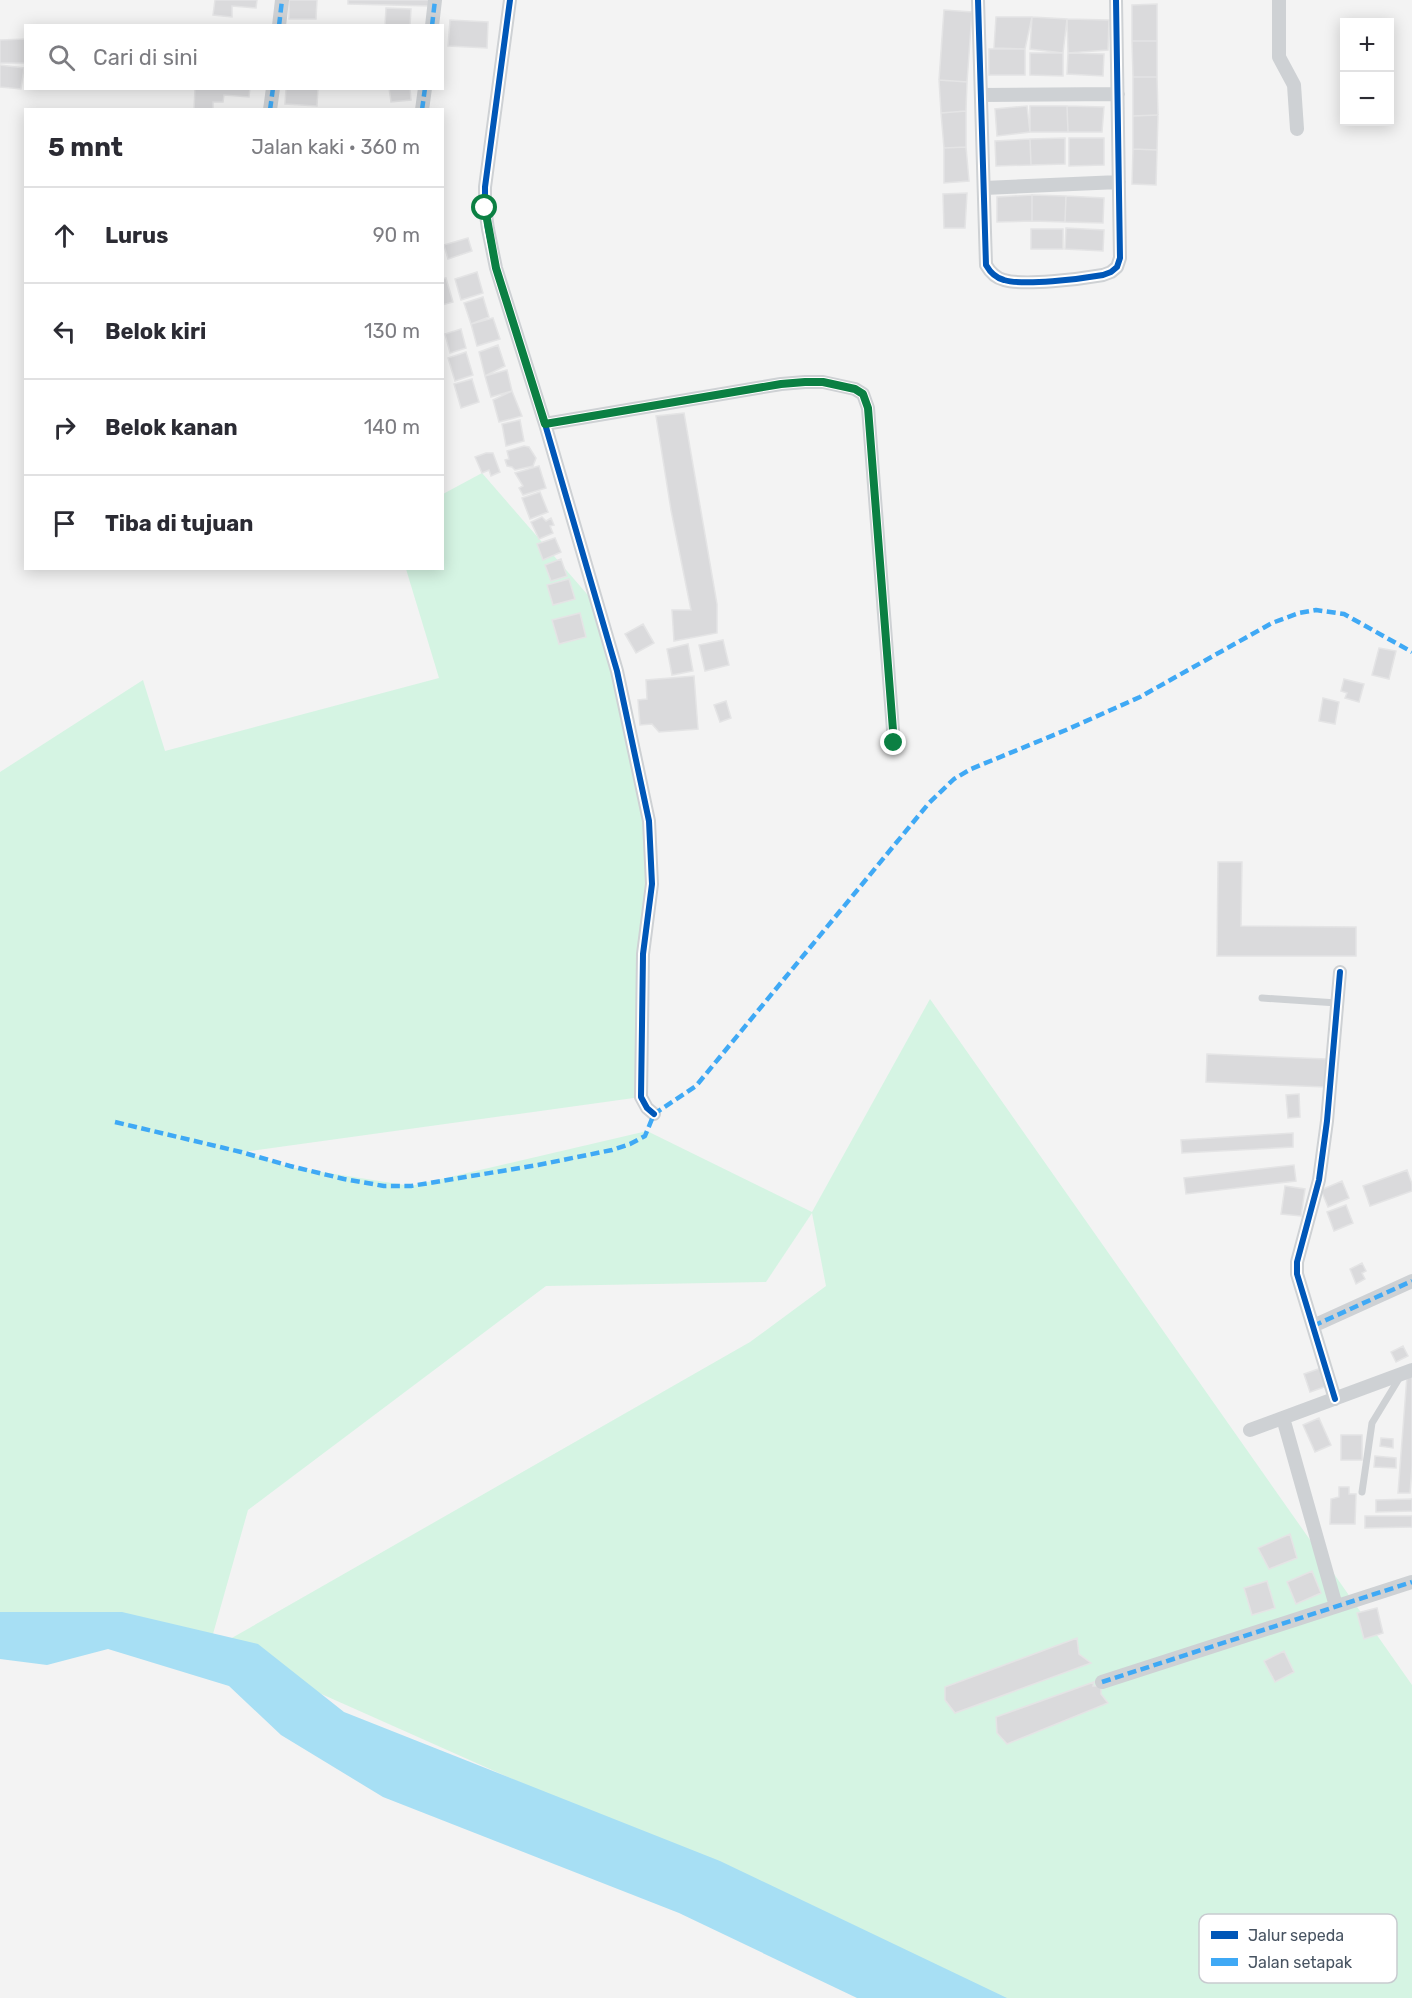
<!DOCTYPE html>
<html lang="id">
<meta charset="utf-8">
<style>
body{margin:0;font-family:Rubik,sans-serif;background:#f2f2f3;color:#2b2b33}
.controls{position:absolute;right:18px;top:18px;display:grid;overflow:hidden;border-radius:0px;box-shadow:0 3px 15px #0003}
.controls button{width:54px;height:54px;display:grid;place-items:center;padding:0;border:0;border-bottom:2px solid #e1e1e2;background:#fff;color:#2b2b33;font:30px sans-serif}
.stop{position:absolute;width:18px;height:18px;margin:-14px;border:4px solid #0b8043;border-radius:50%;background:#fff}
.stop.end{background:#0b8043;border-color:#fff;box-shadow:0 2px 6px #0008}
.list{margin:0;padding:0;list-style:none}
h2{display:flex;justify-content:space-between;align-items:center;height:78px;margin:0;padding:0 24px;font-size:26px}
h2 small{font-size:20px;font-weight:400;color:#7c7c81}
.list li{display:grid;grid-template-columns:39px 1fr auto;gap:18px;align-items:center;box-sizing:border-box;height:96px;padding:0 24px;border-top:2px solid #e1e1e2}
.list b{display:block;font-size:22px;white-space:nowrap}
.list em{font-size:20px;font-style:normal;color:#7c7c81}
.icon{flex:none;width:33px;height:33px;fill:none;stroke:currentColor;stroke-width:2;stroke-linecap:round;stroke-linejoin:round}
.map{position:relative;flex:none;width:1412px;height:1998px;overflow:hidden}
.search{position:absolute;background:#fff;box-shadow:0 3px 15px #0003;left:24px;top:24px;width:420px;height:66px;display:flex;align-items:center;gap:15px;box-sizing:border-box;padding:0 21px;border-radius:0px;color:#7c7c81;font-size:22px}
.panel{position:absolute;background:#fff;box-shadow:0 3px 15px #0003;left:24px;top:108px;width:420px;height:462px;border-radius:0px}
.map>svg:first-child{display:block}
</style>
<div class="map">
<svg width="1412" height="1998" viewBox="0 0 1412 1998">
<rect width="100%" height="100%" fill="#f3f3f3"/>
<path fill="#d5f4e3" d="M482 473 600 609 651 850 641 1097 243 1152 290 1167 411 1186 647 1131 812 1212 930 999 1412 1685V1998H1004L216 1647 750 1342 826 1286 812 1213 766 1282 546 1286 248 1510 213 1634 93 1612H0V772L143 680 165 751 439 678 406 569 442 568 443 494Z"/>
<path fill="#a7dff4" d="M0 1612H122L258 1644 344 1712 720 1861 1007 1998H857L679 1913 383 1797 281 1735 229 1686 108 1649 47 1665 0 1659Z"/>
<path fill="#dadadc" stroke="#e4e4e5" stroke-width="1.5" d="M215 0H257L256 8 232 6V17L213 15Z
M289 0H317L316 19H289Z
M348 0H430V6L348 4Z
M1157 4V41H1132V5Z
M386 8 411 9 410 26H385Z
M944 10 972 12 967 82 939 80Z
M996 17H1032L1025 49 994 48Z
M1032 17 1067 19 1063 53 1030 49Z
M1067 19 1109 20 1108 50 1068 53Z
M450 20 488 22 487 48 448 46Z
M26 39V63H0V40Z
M1132 41H1157V77H1133Z
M989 49H1025V75H989Z
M1030 53H1063V76L1030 75Z
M1068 53 1104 54 1103 76 1067 74Z
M0 65 24 68 21 89 0 87Z
M1133 77H1157L1158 115 1133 116Z
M939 80 967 82 966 111 941 113Z
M195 88H250L249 97 224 95 223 102H213V110H194Z
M286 88H318L317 106 285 104Z
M389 88H410L411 100 391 102Z
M1027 106 1030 132 997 136 995 109Z
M1030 106H1067L1068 132H1030Z
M1067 106 1104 107 1102 132H1068Z
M966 111V147L944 148 941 113Z
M1158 115 1157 150 1133 149V116Z
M1065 138V164L1031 165 1030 139Z
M1069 138H1104V165L1069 166Z
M1030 139 1031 165 996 166 995 141Z
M966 147 969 181 944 183V148Z
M1133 149 1157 150 1156 185 1132 184Z
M967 193 965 228H944L943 194Z
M1032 195 1066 196 1065 222 1032 221Z
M1032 195V221L997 222V197Z
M1066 196 1104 198 1103 223 1065 222Z
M1066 228 1104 230 1103 251 1065 249Z
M1031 229H1063V249H1031Z
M468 238 472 251 448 259 444 245Z
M477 272 483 293 461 300 455 279Z
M446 278 453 302 442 305V279Z
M483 297 489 317 471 324 464 303Z
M493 318 500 339 477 346 471 324Z
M461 329 466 348 450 353 445 334Z
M498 345 505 366 485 376 479 352Z
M466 352 473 375 455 381 448 358Z
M507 370 512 391 491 397 485 376Z
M472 379 479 402 461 408 454 384Z
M512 391 522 416 499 422 493 400Z
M684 413 717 604V633L674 641 672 610H691L671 510 656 416Z
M520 420 524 441 506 446 502 424Z
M524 446 529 447 536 458 533 466 515 470 512 467 507 466 505 460 509 459 507 451Z
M486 453H493L500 472 491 476 489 470 482 473 475 457Z
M539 466 546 488 523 495 519 488 523 486 515 473Z
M540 492 548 512 530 519 522 498Z
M542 517 546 521 551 518 554 525 550 526 553 533 539 539 531 522Z
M555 538 561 552 543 560 537 544Z
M561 559 567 576 551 581 545 565Z
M569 579 575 599 553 605 547 585Z
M580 613 586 637 559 644 552 620Z
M643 624 654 643 636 653 625 634Z
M723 640 729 665 705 671 699 645Z
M688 644 693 671 672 675 667 649Z
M1379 648 1396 651 1389 679 1372 675Z
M694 676 698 729 659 732 652 724 640 725 638 700 647 699 646 680Z
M1344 679 1364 684 1359 702 1345 698 1347 693 1341 691Z
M1323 698 1339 702 1335 724 1319 721Z
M726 701 731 718 720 722 714 705Z
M1218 862H1242L1241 926 1356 927V956H1217Z
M1207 1054 1326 1059 1325 1087 1206 1082Z
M1299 1094 1300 1117 1288 1118 1286 1095Z
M1293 1133V1147L1182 1153 1181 1140Z
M1294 1165 1296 1181 1186 1194 1184 1178Z
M1407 1170 1412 1184V1191L1370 1206 1363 1186Z
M1342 1181 1349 1198 1328 1207 1321 1190Z
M1285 1186 1305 1189 1301 1216 1281 1214Z
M1346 1205 1353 1223 1334 1231 1327 1212Z
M1362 1263 1366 1271 1362 1273 1365 1279 1356 1284 1350 1269Z
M1403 1346 1408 1356 1396 1362 1391 1352Z
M1324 1367 1330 1385 1310 1392 1304 1374Z
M1407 1376 1412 1377V1466L1410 1493H1398Z
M1319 1418 1331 1445 1315 1452 1303 1425Z
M1341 1435H1362V1460H1341Z
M1381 1438 1393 1439V1448L1380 1446Z
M1375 1456 1396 1458V1468L1374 1467Z
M1339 1487H1349V1494H1356L1355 1524H1330L1331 1499 1339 1497Z
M1412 1499V1511L1376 1512V1500Z
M1365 1516H1412V1527L1365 1528Z
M1290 1534 1297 1558 1269 1569 1258 1548Z
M1312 1571 1321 1593 1296 1604 1287 1582Z
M1267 1581 1275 1608 1252 1615 1244 1588Z
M1377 1608 1383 1633 1364 1639 1357 1613Z
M1077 1638 1079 1654 1091 1663 955 1713 945 1700V1687Z
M1284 1651 1294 1672 1275 1682 1264 1661Z
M1094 1682 1093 1686H1101V1694L1108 1703 1007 1744 997 1733 996 1717Z"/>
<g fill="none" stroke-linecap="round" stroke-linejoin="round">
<path stroke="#ced1d4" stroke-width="7" d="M1262 998 1337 1003
M1362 1492 1372 1423 1400 1377"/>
<path stroke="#ced1d4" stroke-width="14" d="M510 0 485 187V208L488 229 496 268 545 424 617 671 649 821 652 884 643 954 641 1097 647 1108 654 1114
M978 0 986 265C990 272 996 278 1004 280 1024 286 1080 279 1103 275L1111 272 1117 267 1120 258 1116 0
M1279 0V57L1294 85 1297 129
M279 26 282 0
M432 26 435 0
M981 95 1118 94
M270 110 273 88
M422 110 425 88
M984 188 1119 182
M545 424 781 384 805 382H823L855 389 863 394 868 408 894 743
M1313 1326 1412 1281
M1335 1399 1297 1274V1262L1319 1180 1327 1121 1340 972
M1283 1418 1336 1606
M1250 1430 1412 1370
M1102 1682 1412 1582"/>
<path stroke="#3fa9f5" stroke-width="4.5" stroke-dasharray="9 4.5" stroke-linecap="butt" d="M279 26 282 0
M432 26 435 0
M270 110 273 88
M422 110 425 88
M115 1122 241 1152 290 1166 344 1179 384 1186H411L538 1165 612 1150 630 1144 645 1136 654 1114 696 1086 929 803 954 779 971 769 1066 730 1140 697 1272 623 1299 613 1316 610 1344 614 1412 652
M1313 1326 1412 1281
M1102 1682 1412 1582"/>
<defs>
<path id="cycleway" d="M510 0 485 187V208L488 229 496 268 545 424 617 671 649 821 652 884 643 954 641 1097 647 1108 654 1114
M978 0 986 265C990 272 996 278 1004 280 1024 286 1080 279 1103 275L1111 272 1117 267 1120 258 1116 0
M545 424 781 384 805 382H823L855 389 863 394 868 408 894 743
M1335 1399 1297 1274V1262L1319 1180 1327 1121 1340 972"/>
</defs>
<use href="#cycleway" stroke="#fff" stroke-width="10"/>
<use href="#cycleway" stroke="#0057b8" stroke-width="6"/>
</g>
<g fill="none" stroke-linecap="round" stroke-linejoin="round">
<path stroke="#0b8043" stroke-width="8" d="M485 208 496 268 545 424 781 384 805 382H823L855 389 863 394 868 408 894 743"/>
</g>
<rect x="1199" y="1914" width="198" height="69" rx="9" fill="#fff" stroke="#c8cbd0" stroke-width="1.5"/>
<rect x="1211" y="1931" width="27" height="8" fill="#0057b8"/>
<rect x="1211" y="1958" width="27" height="8" fill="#3fa9f5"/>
<g font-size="16" fill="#475361">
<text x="1248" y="1941">Jalur sepeda</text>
<text x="1248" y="1968">Jalan setapak</text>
</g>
</svg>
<div class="controls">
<button>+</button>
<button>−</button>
</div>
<div class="stop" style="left:485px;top:208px"></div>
<div class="stop end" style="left:894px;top:743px"></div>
<div class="search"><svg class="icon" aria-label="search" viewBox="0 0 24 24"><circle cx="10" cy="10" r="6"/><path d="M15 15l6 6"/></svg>Cari di sini</div>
<section class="panel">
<h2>5 mnt<small>Jalan kaki · 360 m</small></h2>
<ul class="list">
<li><svg class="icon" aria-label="ahead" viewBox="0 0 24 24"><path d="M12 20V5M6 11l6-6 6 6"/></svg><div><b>Lurus</b></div><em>90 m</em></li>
<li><svg class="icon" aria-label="left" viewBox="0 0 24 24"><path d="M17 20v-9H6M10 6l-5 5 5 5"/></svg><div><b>Belok kiri</b></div><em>130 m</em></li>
<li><svg class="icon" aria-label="right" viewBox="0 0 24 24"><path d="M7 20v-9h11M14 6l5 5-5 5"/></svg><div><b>Belok kanan</b></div><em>140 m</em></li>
<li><svg class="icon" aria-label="arrive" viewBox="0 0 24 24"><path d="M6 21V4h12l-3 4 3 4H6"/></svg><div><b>Tiba di tujuan</b></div></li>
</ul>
</section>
</div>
